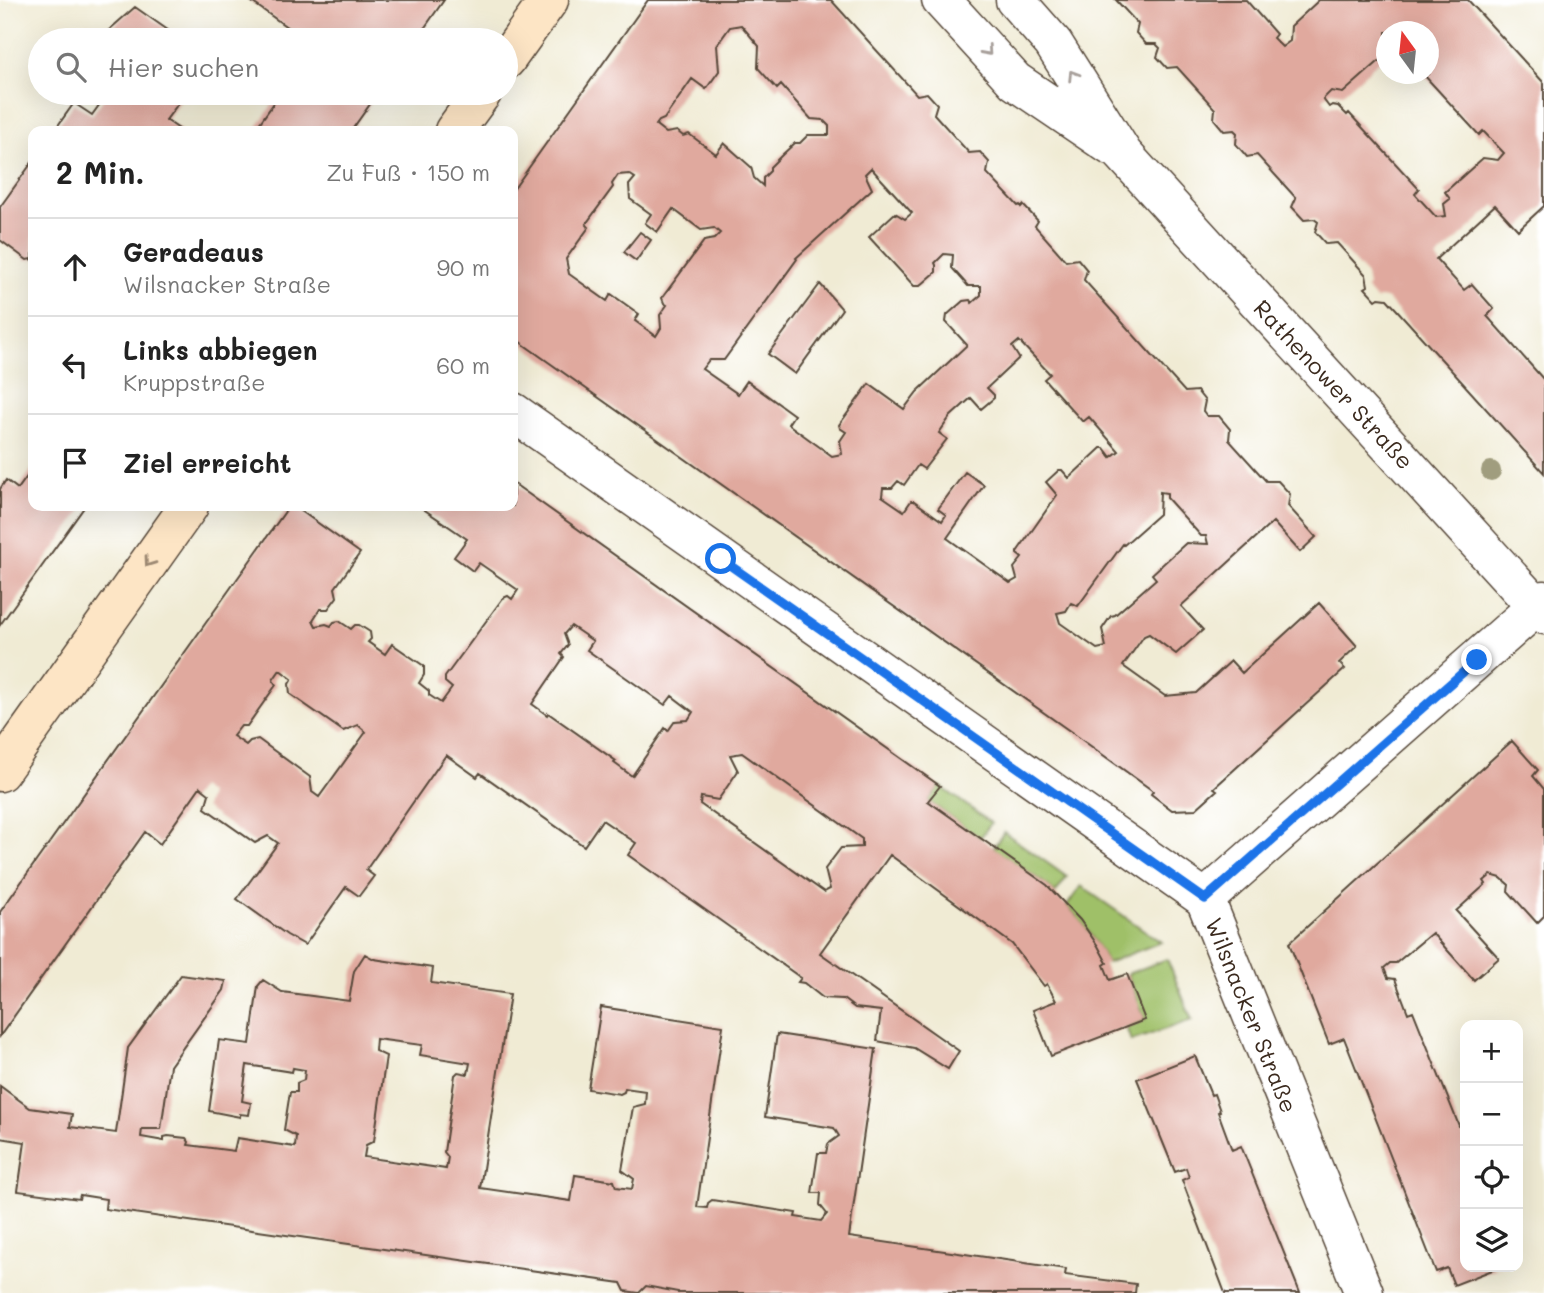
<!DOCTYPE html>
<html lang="de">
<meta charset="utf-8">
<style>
body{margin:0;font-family:Mali,sans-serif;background:#f6f6f6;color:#222}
.controls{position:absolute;right:21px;bottom:21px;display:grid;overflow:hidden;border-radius:14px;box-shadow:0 7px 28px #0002}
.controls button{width:63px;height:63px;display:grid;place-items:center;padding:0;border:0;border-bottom:2px solid #e0e0e0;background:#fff;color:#222;font:35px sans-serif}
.compass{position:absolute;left:1376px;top:21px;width:63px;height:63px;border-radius:50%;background:#fff;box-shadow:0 7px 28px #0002;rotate:345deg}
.stop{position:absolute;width:21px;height:21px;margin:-16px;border:5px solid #1a73e8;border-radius:50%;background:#fff}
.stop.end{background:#1a73e8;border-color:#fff;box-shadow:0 2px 7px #0008}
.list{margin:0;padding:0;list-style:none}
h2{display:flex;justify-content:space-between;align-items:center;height:91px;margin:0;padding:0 28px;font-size:30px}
h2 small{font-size:23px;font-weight:400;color:#767676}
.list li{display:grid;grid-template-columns:46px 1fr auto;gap:21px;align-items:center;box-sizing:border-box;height:98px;padding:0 28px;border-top:2px solid #e0e0e0}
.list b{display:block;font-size:26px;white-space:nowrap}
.list p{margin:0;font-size:23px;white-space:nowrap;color:#767676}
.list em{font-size:23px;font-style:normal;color:#767676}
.icon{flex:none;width:38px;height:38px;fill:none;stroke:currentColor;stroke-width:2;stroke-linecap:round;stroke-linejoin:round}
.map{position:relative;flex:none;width:1544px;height:1293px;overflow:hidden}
.search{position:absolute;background:#fff;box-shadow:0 7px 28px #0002;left:28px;top:28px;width:490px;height:77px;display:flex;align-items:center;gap:18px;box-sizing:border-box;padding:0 24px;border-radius:38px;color:#767676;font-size:26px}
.panel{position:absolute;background:#fff;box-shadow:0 7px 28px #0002;left:28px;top:126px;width:490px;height:385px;border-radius:14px}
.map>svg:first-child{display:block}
</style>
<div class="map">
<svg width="1544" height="1293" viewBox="0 0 1544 1293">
<rect width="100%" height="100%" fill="#fff"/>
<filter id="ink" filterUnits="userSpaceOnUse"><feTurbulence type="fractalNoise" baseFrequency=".0143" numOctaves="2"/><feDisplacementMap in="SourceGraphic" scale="14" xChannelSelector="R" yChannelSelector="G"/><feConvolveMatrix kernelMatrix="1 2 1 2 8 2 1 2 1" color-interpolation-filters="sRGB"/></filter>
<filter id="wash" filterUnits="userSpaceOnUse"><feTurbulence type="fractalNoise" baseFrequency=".00686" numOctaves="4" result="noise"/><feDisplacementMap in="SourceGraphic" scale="28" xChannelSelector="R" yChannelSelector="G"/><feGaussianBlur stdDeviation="1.57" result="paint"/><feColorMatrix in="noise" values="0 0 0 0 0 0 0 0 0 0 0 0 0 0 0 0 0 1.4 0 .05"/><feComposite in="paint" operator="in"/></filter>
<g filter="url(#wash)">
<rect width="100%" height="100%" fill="#f0ebd4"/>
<path fill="#9fc068" stroke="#6d7543" stroke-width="2" d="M940 786 991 823 980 838 928 801Z
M1004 832 1067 877 1055 894 1047 885 993 848Z
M1081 886 1161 942 1107 963C1096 942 1084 923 1067 906Z
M1167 959 1192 1020 1131 1041 1126 1027 1145 1020 1127 974Z"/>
<g id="blocks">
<path fill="#e0a99e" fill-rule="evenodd" d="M249 0H444L416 40H316L313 33 306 36 298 30 294 32Z
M648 0H831L917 95 927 93 937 104 934 114 969 153 980 152 989 162 987 173 1018 206 1020 205 1021 207 1023 205 1038 221 1035 226 1066 261 1078 259 1087 270 1084 280 1185 392 1197 391 1205 401 1203 411 1207 416H1219L1230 429 1229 440 1266 481H1278L1290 494 1288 506 1316 537 1300 552 1273 522 1181 606 1203 630 1176 654 1149 634 1144 636 1123 666 1165 696 1196 693 1231 661 1242 673 1319 603 1357 646 1339 663 1345 669 1214 788 1217 790 1196 809 1172 810 1151 794 1153 791 1074 734 513 337V190ZM741 25 759 46 758 68 777 89 781 85 811 119 823 120 829 126V135H808L800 143H795L783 154 770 167V171L763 178V186L754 178 751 167 724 143 716 154 689 134 683 136 677 131 666 133 656 125 659 121 664 119 692 79 706 89 719 71 717 45 730 27ZM871 168 912 213 905 219 895 213 869 237 914 286H920L936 272V265L935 263 944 254 953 255 952 268 968 286H981V295L972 303 970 300 963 301 947 315 946 322 967 345 917 392 904 409 869 384 839 425 840 428 846 432 840 441 842 454 832 456 788 424 794 415 747 381 738 394 702 369 709 360H724L797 259 796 258 872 189 865 174ZM629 174 635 178 629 185 630 199 651 214 645 223 657 232 673 209 701 230 714 228 720 233 714 239 704 241 662 298 664 303 667 305 660 315 661 328 656 336 635 321 639 314 611 294 607 301 569 274 566 259 589 227 586 224 613 187 612 184 618 175ZM1019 341 1050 374 1044 379 1082 421H1084L1089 417 1119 451 1111 457 1104 448H1101L1069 478 1062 470H1059L1046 482 1057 495 1017 552V554L1022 558 1014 568 1017 579 1010 583 947 538 984 485 965 472 938 509 946 515 942 521 914 501H911L904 511 882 496 883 488H892L898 481 904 485 918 465 924 469 947 439 939 433 950 417 971 398 981 409 994 398V395L987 388 1019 358 1012 347ZM1160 492 1167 493V498L1201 536H1206L1208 544 1186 543 1152 574 1156 579 1115 615 1111 616 1102 629 1106 647 1097 649 1060 623 1057 613 1066 611 1071 603 1078 606 1123 544 1124 545 1159 514Z
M1116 0H1246L1276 34 1273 38 1282 47 1290 41 1291 26 1319 0H1468L1544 83V206L1518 230 1495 205 1436 259 1464 290 1472 284 1494 309 1487 316 1544 380V473L1387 299 1379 298 1376 300 1365 288 1368 286 1366 275 1337 243 1326 244 1315 232 1318 222 1314 219 1304 220 1292 207 1296 198 1257 155 1247 157 1236 144 1237 133 1234 130 1224 131 1214 119 1215 109 1177 67 1167 68 1157 57 1160 48 1156 44H1146L1136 33 1138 24ZM1386 32H1429V74H1423L1479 135 1483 131 1504 153 1498 160 1483 158 1445 192 1450 199 1444 204 1446 216 1436 217 1415 194 1419 189 1349 113 1347 115 1338 106 1332 105 1329 107 1323 99 1331 91 1343 93 1386 55Z
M135 7 182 40H106L101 37Z
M108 93H186L166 120 182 131H54L74 103 92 115Z
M281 93H378L351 131H254Z
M33 161V261L31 259 27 260 0 240V207Z
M640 232 651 240 636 261 624 252Z
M820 284 842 309 795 374 768 354Z
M33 468V506H85L0 625V489L6 480 18 489Z
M513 483 940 786 928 801 1047 885 1080 920 1098 946 1107 963 1104 965 1110 980 1127 974 1145 1020 1051 1056 1033 1010 1056 1001 1047 984 1044 986 1012 944 890 855 820 953 959 1051 948 1069 914 1048 877 1041 881 1011 855 1008 843 999 823 998 804 983 798 982 801 978 628 855 636 843 602 820 584 846 480 773 477 777 446 755 366 870 374 876 359 896 346 887 305 945 287 935 237 899 278 843 268 836 255 843 205 808 209 794 200 787 160 844 145 832 0 1036V912L289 506H294L360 553 335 588 337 597 328 609H320L313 620 316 626 326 624 331 626 334 622 339 621 351 629 355 625H359L370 632 371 639 368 642 385 654 392 644 424 666V675L419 683 429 691V695L441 703 452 688 445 682V677L503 598 508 596 512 599 518 590 479 563 473 571 454 557 467 539 419 506H513ZM571 626 593 641 587 650 665 705 672 696 693 712 688 720 675 721 668 731 665 728 632 776 614 763 616 761 548 713 547 715 532 704 564 657 561 654 568 645 564 634ZM280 670 292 679 289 684 290 694 343 731 358 725 366 732 319 797 312 792 310 777 258 739 250 741 246 745 233 736 241 726H247L276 685 273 680ZM742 753 862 839V847L841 848 825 869 830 889 824 892 700 804 701 797 718 800 738 771 730 755Z
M1512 741 1538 770 1533 776 1544 789V916L1537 923 1508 891 1509 885 1501 878 1491 875 1484 881 1486 884 1456 911 1499 958 1474 980 1432 933 1396 963H1390L1384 968 1388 978 1395 979 1408 1013 1413 1011 1465 1141V1267H1500L1454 1285 1447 1268 1436 1272 1344 1038 1329 1044 1289 943Z
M365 954 374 959 433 968 431 983 510 994 480 1188 571 1201 575 1175 614 1181 616 1187 632 1189 634 1179 622 1170 633 1107 645 1104 646 1091 625 1088 624 1092 620 1094 588 1089 601 1007 723 1026 697 1207 707 1208 708 1203 712 1200 796 1213 795 1217 821 1221 827 1214 820 1205 821 1193H812L818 1153H826L828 1144 839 1136 834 1128 765 1117 777 1034 876 1049 849 1237 1066 1269 1065 1275 1136 1284 1135 1293H678V1292L646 1286 639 1293 625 1291 621 1283 105 1209 106 1199 80 1195 79 1199 18 1191 25 1142 0 1138V1086L30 1108 72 1114 70 1127 116 1133 128 1048 181 975 226 981 224 990 170 1066 161 1129H142L141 1137 164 1141V1137L168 1136 186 1138 189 1142 188 1145 234 1151 237 1138 295 1147 296 1136 284 1130 290 1092H297V1083L304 1080 305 1070 293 1068 292 1072 247 1065 242 1101 251 1103 249 1115 240 1114V1117L209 1111 219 1040 250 1044 258 986 263 980 282 992 349 1001 354 971ZM376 1039 422 1045 420 1055 470 1063 468 1074 458 1072 455 1075 444 1152 448 1157 446 1169 364 1157 366 1145 374 1141 386 1056 375 1051Z
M1195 1056 1211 1095 1214 1094 1220 1111 1218 1112 1232 1150 1241 1146 1300 1293H1225L1182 1180 1189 1177 1186 1168 1175 1172 1137 1079Z"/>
</g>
</g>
<g filter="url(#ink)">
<use href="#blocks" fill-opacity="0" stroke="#564739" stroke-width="2"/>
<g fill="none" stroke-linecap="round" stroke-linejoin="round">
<defs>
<path id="minor" d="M513 412 1205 899 1364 1293
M1205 899 1544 600"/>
<path id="tertiary" d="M941 0 1015 81 1111 146
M1015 0 1053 43 1123 154 1544 615"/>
<path id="secondary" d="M506 60 549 0
M454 131 482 93
M0 772 189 506"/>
</defs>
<use href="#minor" stroke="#564739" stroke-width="41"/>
<use href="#tertiary" stroke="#564739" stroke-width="41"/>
<use href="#secondary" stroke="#564739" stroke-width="41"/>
<use href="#minor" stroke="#fff" stroke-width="38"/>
<use href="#tertiary" stroke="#fff" stroke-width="38"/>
<use href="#secondary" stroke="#fde5c5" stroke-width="38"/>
</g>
<circle fill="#a09d7e" cx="1491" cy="471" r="10"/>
<defs><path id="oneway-chevron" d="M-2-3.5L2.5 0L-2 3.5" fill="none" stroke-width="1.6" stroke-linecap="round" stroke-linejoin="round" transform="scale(1.75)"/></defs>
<g stroke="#a79f9a">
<use href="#oneway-chevron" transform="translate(987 51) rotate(48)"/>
<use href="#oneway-chevron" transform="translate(1073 75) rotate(-122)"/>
</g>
<use stroke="#9c8872" href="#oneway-chevron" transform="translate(149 562) rotate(125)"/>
</g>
<g fill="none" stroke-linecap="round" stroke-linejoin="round" filter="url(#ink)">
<path stroke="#1a73e8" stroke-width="9" d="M721 559 1205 899 1477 660"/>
</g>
<g text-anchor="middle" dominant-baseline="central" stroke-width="5" stroke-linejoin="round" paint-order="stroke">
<g font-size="23" fill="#3b2a1e" stroke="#fff">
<text transform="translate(1334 384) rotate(47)">Rathenower Straße</text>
<text transform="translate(1252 1015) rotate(68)">Wilsnacker Straße</text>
</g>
</g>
</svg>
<div class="controls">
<button>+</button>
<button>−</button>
<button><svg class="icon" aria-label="locate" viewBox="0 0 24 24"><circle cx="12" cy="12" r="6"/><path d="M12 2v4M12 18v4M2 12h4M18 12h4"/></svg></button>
<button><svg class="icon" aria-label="layers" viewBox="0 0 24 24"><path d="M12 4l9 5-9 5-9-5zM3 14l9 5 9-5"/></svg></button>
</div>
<svg class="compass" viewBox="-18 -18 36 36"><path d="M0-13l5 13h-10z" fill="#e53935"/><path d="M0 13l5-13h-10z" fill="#767676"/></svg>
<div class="stop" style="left:721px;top:559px"></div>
<div class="stop end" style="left:1477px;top:660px"></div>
<div class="search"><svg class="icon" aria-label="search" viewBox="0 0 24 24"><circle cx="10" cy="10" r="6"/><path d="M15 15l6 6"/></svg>Hier suchen</div>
<section class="panel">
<h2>2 Min.<small>Zu Fuß · 150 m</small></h2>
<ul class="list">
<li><svg class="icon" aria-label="ahead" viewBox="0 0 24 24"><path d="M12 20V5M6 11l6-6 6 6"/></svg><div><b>Geradeaus</b><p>Wilsnacker Straße</p></div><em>90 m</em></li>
<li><svg class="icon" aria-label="left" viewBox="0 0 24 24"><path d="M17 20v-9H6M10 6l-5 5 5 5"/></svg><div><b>Links abbiegen</b><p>Kruppstraße</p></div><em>60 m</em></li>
<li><svg class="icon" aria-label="arrive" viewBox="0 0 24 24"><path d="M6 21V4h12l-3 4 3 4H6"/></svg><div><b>Ziel erreicht</b></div></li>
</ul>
</section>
</div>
